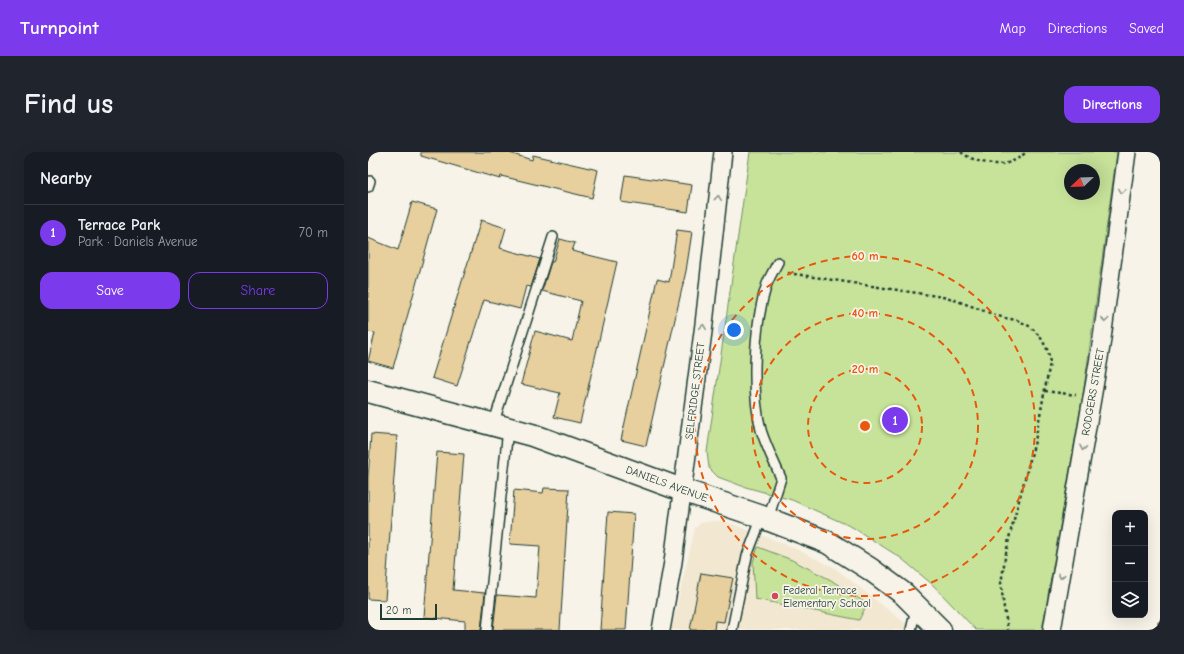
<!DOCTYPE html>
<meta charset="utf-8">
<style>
body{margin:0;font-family:"Comic Neue",sans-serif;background:#20242c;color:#f1f3f6}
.controls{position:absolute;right:12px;bottom:12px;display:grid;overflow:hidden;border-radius:8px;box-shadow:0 4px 16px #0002}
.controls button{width:36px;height:36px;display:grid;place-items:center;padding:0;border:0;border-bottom:1px solid #363941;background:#171b24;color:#f1f3f6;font:20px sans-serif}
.compass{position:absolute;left:696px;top:12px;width:36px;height:36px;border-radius:50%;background:#171b24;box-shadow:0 4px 16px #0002;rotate:247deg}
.scale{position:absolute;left:12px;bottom:10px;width:57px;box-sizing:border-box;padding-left:4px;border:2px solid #1f3d34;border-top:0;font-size:11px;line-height:14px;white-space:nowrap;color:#1f3d34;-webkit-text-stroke:3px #f7f3e8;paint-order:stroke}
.you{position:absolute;left:366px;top:178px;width:14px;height:14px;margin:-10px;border:3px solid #fff;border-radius:50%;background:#1a73e8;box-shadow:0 0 0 6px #1a73e833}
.badge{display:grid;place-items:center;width:26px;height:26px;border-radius:50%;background:#7c3aed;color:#fff;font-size:13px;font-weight:700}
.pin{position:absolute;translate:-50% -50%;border:2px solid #fff;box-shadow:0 1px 4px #0006}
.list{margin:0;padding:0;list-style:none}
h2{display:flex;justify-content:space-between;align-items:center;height:52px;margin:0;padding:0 16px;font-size:17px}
h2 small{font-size:13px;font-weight:400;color:#9ea1a6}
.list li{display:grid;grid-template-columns:26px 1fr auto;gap:12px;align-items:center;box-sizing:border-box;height:56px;padding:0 16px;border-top:1px solid #363941}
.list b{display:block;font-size:15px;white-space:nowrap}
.list p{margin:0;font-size:13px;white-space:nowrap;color:#9ea1a6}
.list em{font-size:13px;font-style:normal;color:#9ea1a6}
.actions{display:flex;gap:8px;padding:12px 16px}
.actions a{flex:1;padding:9px 0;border:1px solid #7c3aed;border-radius:12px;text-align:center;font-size:14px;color:#7c3aed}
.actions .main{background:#7c3aed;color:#fff}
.icon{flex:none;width:22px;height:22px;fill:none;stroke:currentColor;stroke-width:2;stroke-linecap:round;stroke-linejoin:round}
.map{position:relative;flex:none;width:792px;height:478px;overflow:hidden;border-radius:12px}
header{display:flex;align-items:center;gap:24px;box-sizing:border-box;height:56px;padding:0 20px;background:#7c3aed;color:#fff}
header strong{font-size:19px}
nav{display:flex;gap:22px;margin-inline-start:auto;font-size:14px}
.intro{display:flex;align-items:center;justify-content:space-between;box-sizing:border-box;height:96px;padding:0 24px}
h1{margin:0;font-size:28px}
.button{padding:10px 18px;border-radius:12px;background:#7c3aed;color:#fff;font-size:14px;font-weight:700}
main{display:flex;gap:24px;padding:0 24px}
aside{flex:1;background:#171b24;border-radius:12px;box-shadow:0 4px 16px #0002}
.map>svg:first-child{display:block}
</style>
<header>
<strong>Turnpoint</strong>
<nav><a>Map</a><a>Directions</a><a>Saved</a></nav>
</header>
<div class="intro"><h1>Find us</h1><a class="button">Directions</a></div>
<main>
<aside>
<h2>Nearby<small></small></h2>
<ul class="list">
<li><span class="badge">1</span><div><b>Terrace Park</b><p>Park · Daniels Avenue</p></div><em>70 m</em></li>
</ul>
<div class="actions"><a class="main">Save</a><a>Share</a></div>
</aside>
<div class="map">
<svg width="792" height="478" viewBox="0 0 792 478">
<rect width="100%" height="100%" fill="#f7f3e8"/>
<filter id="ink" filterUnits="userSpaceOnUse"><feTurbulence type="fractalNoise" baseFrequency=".025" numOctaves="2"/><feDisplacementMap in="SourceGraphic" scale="8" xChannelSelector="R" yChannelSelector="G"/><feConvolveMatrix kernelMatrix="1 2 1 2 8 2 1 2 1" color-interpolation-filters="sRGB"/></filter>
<g filter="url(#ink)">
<path fill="#f2e8d2" d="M344 369H356L420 393 467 416 537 471 544 478H303L327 376 333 371Z"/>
<path fill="#c7e299" stroke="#739066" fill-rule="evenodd" d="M382 0H749L716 236 674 478H608L565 433 533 406 484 375 424 348 374 334 350 325 341 316 339 300ZM702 18H726V42H702Z
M390 395 424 408 463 428 499 452 491 468 387 447 385 410Z"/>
<path fill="#e8cf9e" stroke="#1f3d34" d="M53 0H138L164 8 165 3 230 18 224 46 133 24 132 27 53 4Z
M257 23 324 33 320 60 253 50Z
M44 50 69 57 25 216 0 209 7 181 0 180V86L30 98Z
M113 68 138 76 132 96 172 107 163 135 158 134 152 157 116 148 89 234 64 226Z
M309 78 324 80 318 119 278 294 253 288 289 127 301 130Z
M192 87 207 91 204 99 249 110 212 271 186 265 192 241 153 232 167 179 204 189 213 149 174 139 183 110H185Z
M3 282 29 284 17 448 0 447V327Z
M69 300 96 302 85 438 117 441 113 478H97V469L56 465Z
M176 336 201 337 192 478H125L129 443 168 446 172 394 142 392 146 338 175 341Z
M240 360 266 362 258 478H232Z
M333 421 365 426 356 470 347 469 346 478H322Z"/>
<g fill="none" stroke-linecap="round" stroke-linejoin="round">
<defs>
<path id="service" d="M0 35 2 29
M125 273 185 85
M400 367 413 326C406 310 398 294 393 278 383 239 386 174 398 135 400 127 406 118 410 110
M119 478 140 277
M364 478 379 404 394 365
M543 478 548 457"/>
<path id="minor" d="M293 478 305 410 336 172 355 0
M684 478 733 194 759 0"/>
<path id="tertiary" d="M0 239 164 283 314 338 394 365 459 390 502 417 536 442 572 478"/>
</defs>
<use href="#service" stroke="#1f3d34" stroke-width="12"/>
<use href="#minor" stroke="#1f3d34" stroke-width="20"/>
<use href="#tertiary" stroke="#1f3d34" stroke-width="25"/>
<path stroke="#1f3d34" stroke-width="2.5" stroke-dasharray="3 3" stroke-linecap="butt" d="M593 0C605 10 630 16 645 9 650 7 654 3 659 0
M420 121 581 146 636 166 649 168 663 175 673 186 680 199 682 211 667 289 642 382 637 406 633 432 636 456 640 478
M677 239 708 243
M788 478 792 468"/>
<use href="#service" stroke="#f7f3e8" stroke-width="9"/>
<use href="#minor" stroke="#f7f3e8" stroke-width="17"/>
<use href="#tertiary" stroke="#f7f3e8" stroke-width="22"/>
</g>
<defs><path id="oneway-chevron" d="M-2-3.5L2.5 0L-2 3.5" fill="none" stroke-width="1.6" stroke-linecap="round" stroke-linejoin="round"/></defs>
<g stroke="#8b988e">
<use href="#oneway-chevron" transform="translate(754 39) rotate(98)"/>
<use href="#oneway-chevron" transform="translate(350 46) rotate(-84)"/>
<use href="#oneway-chevron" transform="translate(737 168) rotate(98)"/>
<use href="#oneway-chevron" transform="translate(335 175) rotate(-83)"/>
<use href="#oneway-chevron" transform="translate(715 296) rotate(100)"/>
<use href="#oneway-chevron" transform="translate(693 424) rotate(100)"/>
</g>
</g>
<g fill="none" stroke="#e8590c" stroke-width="2" stroke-dasharray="7 5">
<circle cx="497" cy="274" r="57"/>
<circle cx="497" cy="274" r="113"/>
<circle cx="497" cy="274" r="170"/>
</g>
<circle fill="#d1495b" stroke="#f7f3e8" stroke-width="1.5" cx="407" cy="444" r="4"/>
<g text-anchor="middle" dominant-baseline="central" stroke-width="3.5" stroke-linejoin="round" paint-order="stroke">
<g font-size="11" fill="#1f3d34" stroke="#f7f3e8">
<text transform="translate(327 239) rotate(-83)">SELFRIDGE STREET</text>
<text transform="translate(725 240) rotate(-80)">RODGERS STREET</text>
<text transform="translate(299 332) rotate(20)">DANIELS AVENUE</text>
</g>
<g font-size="11" fill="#1f3d34" stroke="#f7f3e8" text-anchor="start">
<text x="415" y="438">Federal Terrace<tspan x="415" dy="13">Elementary School</tspan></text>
</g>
</g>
<circle cx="497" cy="274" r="6" fill="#e8590c" stroke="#f7f3e8" stroke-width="2"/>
<g font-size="12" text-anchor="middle" font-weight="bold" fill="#e8590c" stroke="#f7f3e8" stroke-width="3.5" stroke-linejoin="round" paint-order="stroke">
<text x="497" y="108">60 m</text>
<text x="497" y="165">40 m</text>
<text x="497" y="221">20 m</text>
</g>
</svg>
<div class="controls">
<button>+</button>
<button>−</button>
<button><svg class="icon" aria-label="layers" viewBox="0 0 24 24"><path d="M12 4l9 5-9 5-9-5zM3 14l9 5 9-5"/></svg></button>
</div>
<svg class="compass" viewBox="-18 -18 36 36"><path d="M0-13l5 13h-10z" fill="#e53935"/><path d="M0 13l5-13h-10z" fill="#9ea1a6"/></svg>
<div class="scale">20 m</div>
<div class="you"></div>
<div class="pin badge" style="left:527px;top:268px">1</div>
</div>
</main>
